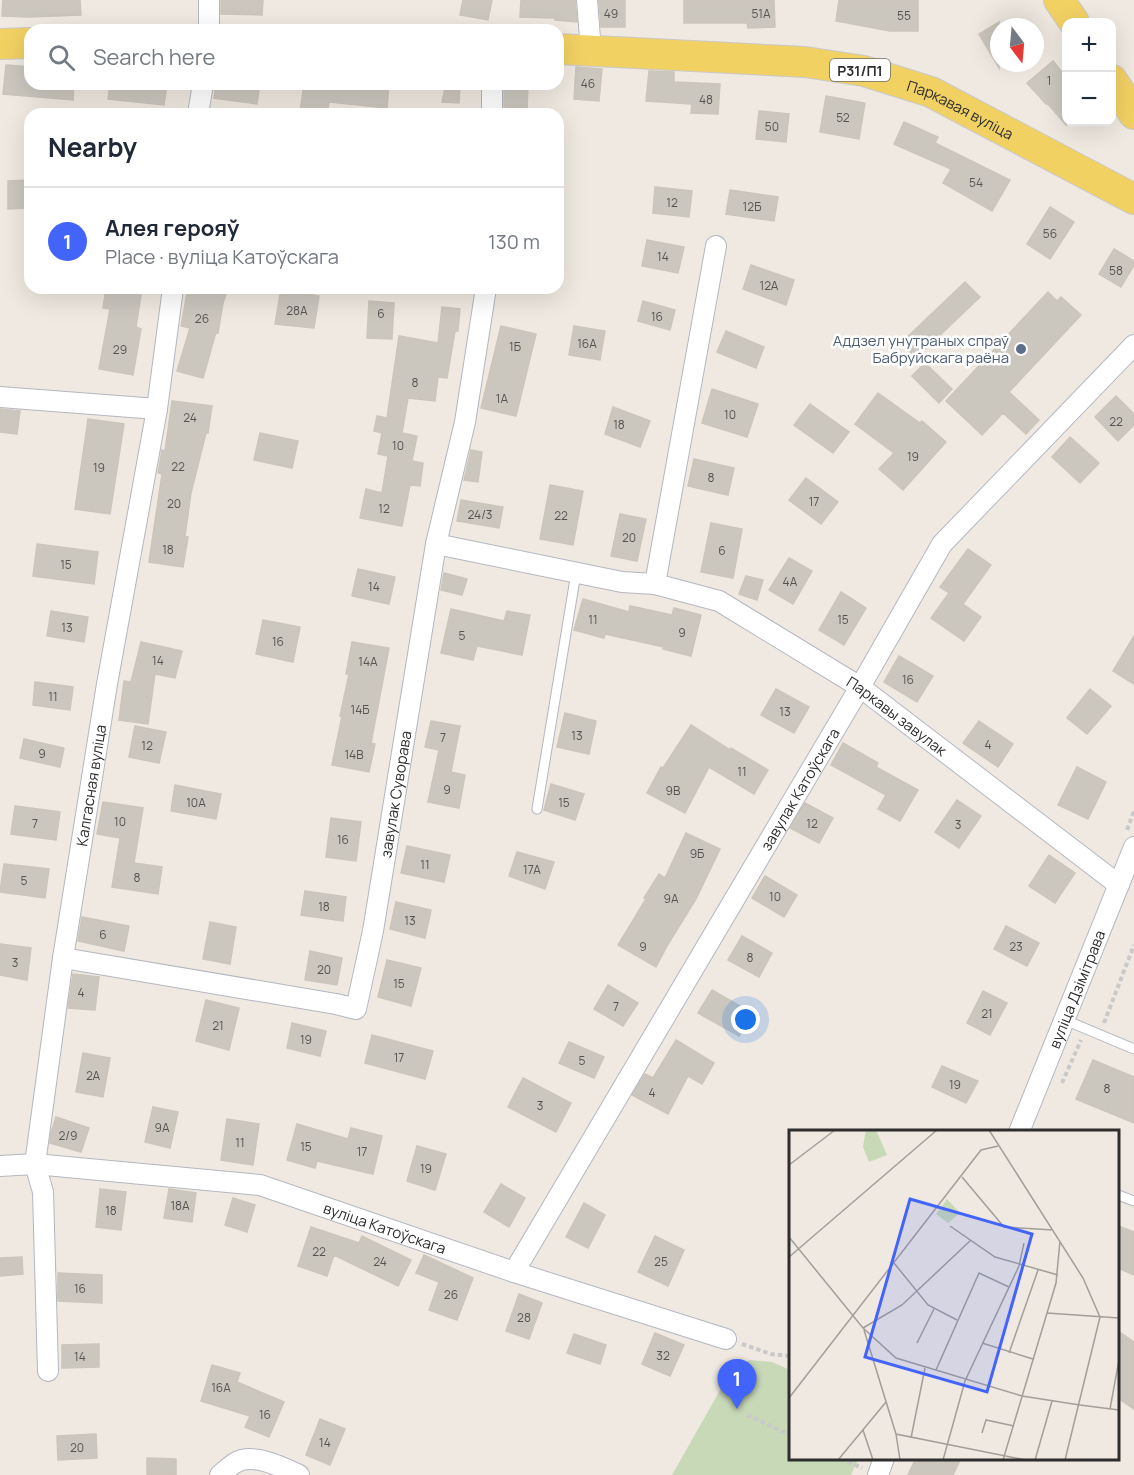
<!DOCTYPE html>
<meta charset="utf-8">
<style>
body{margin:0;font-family:Manrope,sans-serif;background:#f6f6f7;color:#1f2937}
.controls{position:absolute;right:18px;top:18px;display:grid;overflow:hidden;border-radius:12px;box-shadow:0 6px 24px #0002}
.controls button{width:54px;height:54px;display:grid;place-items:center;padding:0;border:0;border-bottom:2px solid #e0e1e3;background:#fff;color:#1f2937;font:30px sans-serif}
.compass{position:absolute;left:990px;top:18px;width:54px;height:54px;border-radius:50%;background:#fff;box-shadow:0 6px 24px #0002;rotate:164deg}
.you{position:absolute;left:746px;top:1020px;width:21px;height:21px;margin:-15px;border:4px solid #fff;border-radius:50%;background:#1a73e8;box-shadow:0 0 0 9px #1a73e833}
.badge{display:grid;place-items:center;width:39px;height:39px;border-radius:50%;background:#4264fb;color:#fff;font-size:20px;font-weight:700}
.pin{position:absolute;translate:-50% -50px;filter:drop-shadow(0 2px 3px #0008)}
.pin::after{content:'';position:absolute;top:32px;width:21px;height:18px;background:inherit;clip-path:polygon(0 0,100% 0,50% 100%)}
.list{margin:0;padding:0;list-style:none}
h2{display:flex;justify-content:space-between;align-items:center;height:78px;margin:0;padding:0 24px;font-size:26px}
h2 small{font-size:20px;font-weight:400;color:#747a83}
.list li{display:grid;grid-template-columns:39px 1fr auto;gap:18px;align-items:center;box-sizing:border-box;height:108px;padding:0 24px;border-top:2px solid #e0e1e3}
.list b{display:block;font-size:22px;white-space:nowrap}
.list p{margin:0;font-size:20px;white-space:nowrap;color:#747a83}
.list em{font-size:20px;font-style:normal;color:#747a83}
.icon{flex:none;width:33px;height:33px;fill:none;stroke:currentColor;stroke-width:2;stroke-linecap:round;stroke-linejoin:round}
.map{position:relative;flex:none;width:1134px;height:1475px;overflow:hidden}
.search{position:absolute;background:#fff;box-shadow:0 6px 24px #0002;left:24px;top:24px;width:540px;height:66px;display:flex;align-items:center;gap:15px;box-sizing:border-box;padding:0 21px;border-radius:18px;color:#747a83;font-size:22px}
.panel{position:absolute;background:#fff;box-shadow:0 6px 24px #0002;left:24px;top:108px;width:540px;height:186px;border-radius:18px}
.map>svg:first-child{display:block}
</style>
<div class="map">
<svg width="1134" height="1475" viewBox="0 0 1134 1475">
<rect width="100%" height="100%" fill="#efe9e1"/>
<path fill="#c8d9b8" d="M750 1360 772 1362 790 1370V1458L858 1459 851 1475H672L732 1369Z"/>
<path fill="#cbc7bf" stroke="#cbc5ba" stroke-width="1.5" d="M3 0H80L81 15 28 17 2 16Z
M221 0H263L262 15 221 14Z
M463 0H492L488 20 460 15Z
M521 0H575L577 22 555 20 556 18 520 17Z
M599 0H625V27H601Z
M684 0H774L775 27 748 28 747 23H684Z
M839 0H918V31H890L836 21Z
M999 22V68L979 34Z
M1053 61 1066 77V125L1047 103 1046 104 1027 83Z
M6 65 30 67V84H74L73 100 3 94Z
M576 67 602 69 599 101 574 99Z
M649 71 674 72V82L720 84 718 114 691 113 692 104 646 101Z
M110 84H167L164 105 108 99Z
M216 84H260L257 104 214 98Z
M304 84H389L387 108 329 102 327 114 300 112Z
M446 84H460L459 103 442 102Z
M504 84H528L527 108 504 107Z
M826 96 865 103 859 139 820 132Z
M759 111 789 114 786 142 756 139Z
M904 122 938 137 935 143 1010 180 992 211 943 183 951 169 894 144Z
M30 180V208L8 209V181Z
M655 187 692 191 689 217 653 213Z
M730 190 778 197 774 221 726 214Z
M1050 207 1074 222 1050 259 1027 244Z
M647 240 684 247 678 273 642 266Z
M1114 249 1134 261V265L1121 287 1099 274Z
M751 265 794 280 786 305 743 289Z
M965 282 980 297 916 358 901 343Z
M106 288H142L136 327 141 329 133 375 99 369 110 309 103 308Z
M188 288H228L223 303 218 333 216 332 203 378 177 371 190 328 181 326Z
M281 289 319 296 314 328 275 324Z
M1048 292 1057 301 1061 297 1081 315 1009 392 1039 420 1026 434 1003 413 982 435 946 401Z
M369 301 394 303 392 339 367 338Z
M643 301 675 310 670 330 638 321Z
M442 307 460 309 458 331H455L447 378 438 377 435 401 408 398 402 433 417 436 412 461 423 463 420 486 410 485 402 526 360 518 366 489 382 493 388 456 378 454 382 433 374 431 377 416 387 418 399 336 438 343Z
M501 326 536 334 516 416 481 408Z
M574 326 605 331 600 360 569 355Z
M726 331 764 347 756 368 717 352Z
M925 363 952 389 939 403 912 376Z
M712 389 758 404 747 437 702 423Z
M878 393 920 423 922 421 946 442 903 490 879 469 894 453 855 424Z
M1116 396 1134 414V425L1118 441 1095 417Z
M172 401 212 406 208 433H206L191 493 185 536 188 537 183 567 149 562 162 474 158 473 162 450 165 451Z
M810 404 849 432 833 453 794 425Z
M613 407 650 421 640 447 605 434Z
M0 409 20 411 17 434 0 432Z
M88 419 124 424 110 514 75 509Z
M260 433 298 441 292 468 254 460Z
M1070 437 1099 463 1080 483 1052 457Z
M471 450 482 452 478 482 464 480Z
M694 459 734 468 728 495 688 486Z
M806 478 838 502 821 524 789 500Z
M550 485 583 491 573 545 540 539Z
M461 500 503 507 499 528 457 521Z
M620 514 646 519 637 561 611 556Z
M711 523 742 529 733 578 701 572Z
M37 544 98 552 94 584 33 576Z
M968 549 991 565 963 604 981 617 964 641 931 618 949 593 940 587Z
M789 558 812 571 793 604 769 590Z
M358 569 395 577 389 604 352 596Z
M444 573 467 579 462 595 441 590Z
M746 576 763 580 757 600 739 594Z
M841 592 866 608 844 645 819 630Z
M583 599 629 612 630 606 672 615 674 608 701 615 691 656 663 649 664 647 605 634 604 638 574 630Z
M451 609 504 621 507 611 530 615 522 655 477 646 473 660 441 653Z
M51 611 88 617 84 642 47 636Z
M263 620 300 627 293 662 256 654Z
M1134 636V684L1113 671Z
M141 642 182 651 175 678 155 674 148 724 119 720 124 681 131 682Z
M352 642 389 648 371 743 375 744 369 772 332 765 342 716H340L349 674H346Z
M899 656 933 676 917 702 884 682Z
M35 682 73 687 70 710 33 705Z
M776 689 809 707 794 733 761 715Z
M1090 689 1111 706 1087 734 1067 718Z
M565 713 596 721 589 754 557 747Z
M431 721 460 726 451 772 465 775 459 808 428 802 439 750 425 747Z
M979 721 1013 744 998 767 963 743Z
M691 725 730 750 731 748 768 770 754 794 709 767 685 813 647 793 661 767 663 768Z
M135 726 166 732 159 763 129 757Z
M24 739 64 748 60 767 20 758Z
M843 743 878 763 876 767 918 790 900 821 878 809 886 795 831 765Z
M1077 767 1106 782 1088 819 1058 805Z
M551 784 584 794 575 820 544 810Z
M175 785 221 794 216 819 171 811Z
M957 800 981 816 959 848 935 832Z
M103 802 143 808 134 863 162 867 158 894 112 887 120 838 97 834Z
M805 803 833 818 819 843 790 828Z
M15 806 60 812 56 840 11 834Z
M331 818 361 822 356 861 326 857Z
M686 833 720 849 696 899 667 946 656 967 618 945 646 899 644 898 659 874 665 878Z
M407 846 450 855 444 882 401 873Z
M517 852 554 862 545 889 509 876Z
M1049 855 1075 873 1055 903 1029 886Z
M4 864 49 869 45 898 0 892Z
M765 876 797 895 784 917 752 898Z
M305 891 346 897 343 921 301 915Z
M396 902 431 910 425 938 390 929Z
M82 917 129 926 124 951 78 941Z
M210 922 236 927 230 964 203 959Z
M1006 926 1039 943 1027 966 994 949Z
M742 936 772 953 759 977 728 960Z
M0 944 31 948 27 980 0 975Z
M310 951 342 958 337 985 305 980Z
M387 960 421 968 411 1006 378 997Z
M73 974 99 977 95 1010 68 1008Z
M608 985 638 1003 623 1026 594 1009Z
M712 990 752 1013 739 1036 698 1013Z
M983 991 1007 1003 990 1035 967 1023Z
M206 1000 239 1008 229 1050 196 1041Z
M292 1023 326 1031 320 1056 287 1048Z
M372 1035 433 1051 425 1079 365 1063Z
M676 1040 714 1063 702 1084 688 1076 668 1114 632 1095 645 1074 653 1078Z
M569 1042 604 1057 594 1078 559 1063Z
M83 1053 110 1058 103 1097 76 1092Z
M1093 1060 1134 1077V1123L1076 1099Z
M942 1066 978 1081 966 1103 932 1087Z
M523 1078 571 1103 556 1132 508 1107Z
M153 1107 178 1112 170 1148 145 1142Z
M56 1117 89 1128 81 1152 50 1143 51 1133Z
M227 1119 259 1124 253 1165 221 1160Z
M297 1124 348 1139 351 1128 382 1136 373 1174 317 1161 315 1168 287 1160Z
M417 1146 446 1154 435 1190 407 1181Z
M501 1184 525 1198 509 1227 484 1212Z
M100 1189 126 1192 121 1230 96 1227Z
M169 1189 196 1193 192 1222 164 1218Z
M233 1198 255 1205 247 1232 225 1225Z
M584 1203 605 1215 588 1248 566 1237Z
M1118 1226 1134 1232V1275L1118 1268Z
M311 1227 359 1243 362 1236 411 1260 398 1286 334 1255 327 1276 298 1266Z
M655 1236 684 1250 668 1286 638 1272Z
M424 1255 473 1278 457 1320 429 1310 439 1282 416 1273Z
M22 1257 23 1274 0 1276V1258Z
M58 1273 102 1275V1303L58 1301Z
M519 1294 542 1303 529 1339 506 1331Z
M1118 1331 1134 1342V1409L1118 1398Z
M655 1333 684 1345 670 1376 642 1364Z
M574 1334 606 1345 600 1364 567 1353Z
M99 1344V1367L62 1368V1345Z
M212 1365 240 1373 237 1382 284 1402 269 1437 245 1427 250 1416 201 1401Z
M320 1419 345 1429 330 1465 306 1455Z
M96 1434 97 1458 58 1460 57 1436Z
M147 1458 176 1459V1475H147Z
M916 1458H961L953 1475H908Z"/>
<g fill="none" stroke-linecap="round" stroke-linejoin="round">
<defs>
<path id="service" d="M537 809 576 573
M1065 1020 1134 1049
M1118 1195 1134 1201"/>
<g id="minor">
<path d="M587 0 591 51"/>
<path d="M209 30V0"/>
<path d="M492 84V114"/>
<path d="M198 114 203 84"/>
<path d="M0 397 157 409"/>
<path id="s1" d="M436 544 622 582 655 584 719 601 860 687 1119 885"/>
<path d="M655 584 716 246"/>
<path id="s2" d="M63 958 336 1004 356 1009 373 931 436 544 465 422 486 288"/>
<path id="s3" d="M1019 1132 1134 847"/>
<path id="s4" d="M0 1166 35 1164 260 1185 514 1272 726 1339"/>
<path id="s5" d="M514 1272 860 687 942 544 1134 345"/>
<path id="s6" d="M48 1371 43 1192 35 1164 63 958 107 684 157 409 173 288"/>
<path d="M220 1475C225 1471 230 1466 235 1463 253 1452 282 1467 299 1475"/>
<path d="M878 1475 884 1458"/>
</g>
<g id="primary">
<path d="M1059 0 1074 22"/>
<path d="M0 44 30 43"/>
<path id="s7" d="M558 49 805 62 864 71 931 92 1134 199"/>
<path d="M1112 80 1134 114"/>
</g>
</defs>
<use href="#service" stroke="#b4b7c1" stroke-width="11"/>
<use href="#minor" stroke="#b4b7c1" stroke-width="22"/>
<use href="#primary" stroke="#c9c9c9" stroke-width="32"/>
<path stroke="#c9c9c9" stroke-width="4" stroke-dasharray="4.5 3" stroke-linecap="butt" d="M1127 830 1134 811
M1104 1023 1134 945
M1062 1083 1081 1040
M742 1344 771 1354 790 1356
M747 1415 790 1435
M841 1458 862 1468"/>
<use href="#service" stroke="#fff" stroke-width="9"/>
<use href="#minor" stroke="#fff" stroke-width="20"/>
<use href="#primary" stroke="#f2d163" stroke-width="30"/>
</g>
<circle fill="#5c6f8a" stroke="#fff" stroke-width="2" cx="1021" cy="349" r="6"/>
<g text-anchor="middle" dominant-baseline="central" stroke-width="5" stroke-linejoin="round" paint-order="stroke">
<g font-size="12" fill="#555452">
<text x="611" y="13">49</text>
<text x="761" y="13">51А</text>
<text x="904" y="15">55</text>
<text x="1049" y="80">1</text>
<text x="588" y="83">46</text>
<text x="706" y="99">48</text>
<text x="843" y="117">52</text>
<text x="772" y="126">50</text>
<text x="976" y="182">54</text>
<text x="672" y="202">12</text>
<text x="752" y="206">12Б</text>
<text x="1050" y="233">56</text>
<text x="663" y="256">14</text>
<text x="1116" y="270">58</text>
<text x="769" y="285">12А</text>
<text x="297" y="310">28А</text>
<text x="381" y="313">6</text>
<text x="657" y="316">16</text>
<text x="202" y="318">26</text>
<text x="587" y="343">16А</text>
<text x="515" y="346">1Б</text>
<text x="120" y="349">29</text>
<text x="415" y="382">8</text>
<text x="502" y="398">1А</text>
<text x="730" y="414">10</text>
<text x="190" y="417">24</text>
<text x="1116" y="421">22</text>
<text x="619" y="424">18</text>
<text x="398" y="445">10</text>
<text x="913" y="456">19</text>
<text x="178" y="466">22</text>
<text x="99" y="467">19</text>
<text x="711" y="477">8</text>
<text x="814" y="501">17</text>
<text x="174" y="503">20</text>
<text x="384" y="508">12</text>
<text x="480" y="514">24/3</text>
<text x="561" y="515">22</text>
<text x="629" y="537">20</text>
<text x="168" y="549">18</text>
<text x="722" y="550">6</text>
<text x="66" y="564">15</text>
<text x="790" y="581">4А</text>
<text x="374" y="586">14</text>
<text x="593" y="619">11</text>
<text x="843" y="619">15</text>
<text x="67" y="627">13</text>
<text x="682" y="632">9</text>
<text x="462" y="635">5</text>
<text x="278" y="641">16</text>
<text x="158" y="660">14</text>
<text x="368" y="661">14А</text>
<text x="908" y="679">16</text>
<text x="53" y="696">11</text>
<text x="360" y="709">14Б</text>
<text x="785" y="711">13</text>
<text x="577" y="735">13</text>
<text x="443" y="737">7</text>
<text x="988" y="744">4</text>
<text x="147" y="745">12</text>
<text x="42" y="753">9</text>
<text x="354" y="754">14В</text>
<text x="742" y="771">11</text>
<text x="447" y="789">9</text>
<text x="673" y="790">9В</text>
<text x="196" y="802">10А</text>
<text x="564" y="802">15</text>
<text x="120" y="821">10</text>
<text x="35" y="823">7</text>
<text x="812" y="823">12</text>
<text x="958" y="824">3</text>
<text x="343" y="839">16</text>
<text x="697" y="853">9Б</text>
<text x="425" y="864">11</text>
<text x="532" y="869">17А</text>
<text x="137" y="877">8</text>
<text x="24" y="880">5</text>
<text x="775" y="896">10</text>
<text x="671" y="898">9А</text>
<text x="324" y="906">18</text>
<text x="410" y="920">13</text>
<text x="103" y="934">6</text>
<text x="643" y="946">9</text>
<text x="1016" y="946">23</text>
<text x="750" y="957">8</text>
<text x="15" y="962">3</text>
<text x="324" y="969">20</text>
<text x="399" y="983">15</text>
<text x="81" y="992">4</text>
<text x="616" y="1006">7</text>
<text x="987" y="1013">21</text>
<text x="218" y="1025">21</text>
<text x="306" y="1039">19</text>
<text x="399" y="1057">17</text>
<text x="582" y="1060">5</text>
<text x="93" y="1075">2А</text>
<text x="955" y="1084">19</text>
<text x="1107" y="1088">8</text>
<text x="652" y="1092">4</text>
<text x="540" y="1105">3</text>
<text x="162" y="1127">9А</text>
<text x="68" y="1135">2/9</text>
<text x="240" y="1142">11</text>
<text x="306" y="1146">15</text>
<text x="362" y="1151">17</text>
<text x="426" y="1168">19</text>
<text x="180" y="1205">18А</text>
<text x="111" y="1210">18</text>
<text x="319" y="1251">22</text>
<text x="380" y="1261">24</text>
<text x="661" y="1261">25</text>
<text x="80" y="1288">16</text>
<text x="451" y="1294">26</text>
<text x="524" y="1317">28</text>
<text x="663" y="1355">32</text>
<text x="80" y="1356">14</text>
<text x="221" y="1387">16А</text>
<text x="265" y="1414">16</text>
<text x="325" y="1442">14</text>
<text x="77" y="1447">20</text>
</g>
<rect fill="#fff" stroke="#6d6d6d" stroke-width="1.5" x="830" y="59" width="60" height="22" rx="4.5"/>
<g font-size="14" font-weight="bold" fill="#2e2e2e">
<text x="860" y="70">Р31/П1</text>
</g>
<g font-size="15" fill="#2e2e2e" stroke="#fff">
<text stroke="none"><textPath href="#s7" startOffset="411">Паркавая вуліца</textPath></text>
<text stroke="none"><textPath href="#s1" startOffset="501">Паркавы завулак</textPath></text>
<text stroke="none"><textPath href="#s6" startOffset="591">Калгасная вуліца</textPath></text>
<text stroke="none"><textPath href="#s5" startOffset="561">завулак Катоўскага</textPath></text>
<text stroke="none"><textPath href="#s2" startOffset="516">завулак Суворава</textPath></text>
<text stroke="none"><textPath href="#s3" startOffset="154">вуліца Дзімітрава</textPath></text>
<text stroke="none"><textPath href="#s4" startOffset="393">вуліца Катоўскага</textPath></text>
</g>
<g font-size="15" fill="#4e5e75" stroke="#fff" text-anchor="end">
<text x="1009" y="340">Аддзел унутраных спраў<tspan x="1009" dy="17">Бабруйскага раёна</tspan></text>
</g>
</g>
<g transform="translate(789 1130)">
<rect width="330" height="330" fill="#efe9e1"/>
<path d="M87 0 98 25 80 32 74 17 76 5 77 1ZM158 69 171 83 159 93 147 84Z" fill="#c8d9b8"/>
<path fill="none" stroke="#a29e99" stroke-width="1.5" d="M200 0 294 148 311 187 276 330M0 35 46 0M173 47 215 97 264 100M161 96 206 127 269 145M0 107 74 198 107 228 233 266 291 275M0 127 148 0M105 133 139 175 168 190M258 183 330 188M74 198 113 175 182 110M75 200 107 304 237 330M128 213 145 179M193 213 244 229M220 223 249 140M147 240 190 143 220 157M0 268 192 20 209 16M291 275 330 280M321 279 330 230M74 300 84 330M193 303 197 290 225 296M107 304 111 330M122 308 136 238M49 330 97 272M154 330 176 251 230 136 235 113M214 330 267 153 271 111M246 330 263 271"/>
<path fill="#4264fb" fill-opacity="0.15" stroke="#4264fb" stroke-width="3" d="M121 69 243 104 198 262 76 227Z"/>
<rect width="330" height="330" fill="none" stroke="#2e2e2e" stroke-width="3"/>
</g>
</svg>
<div class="controls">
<button>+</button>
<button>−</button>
</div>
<svg class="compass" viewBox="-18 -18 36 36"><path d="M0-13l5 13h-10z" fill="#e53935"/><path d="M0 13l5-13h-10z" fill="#747a83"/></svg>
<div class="you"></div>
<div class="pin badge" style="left:737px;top:1409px">1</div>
<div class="search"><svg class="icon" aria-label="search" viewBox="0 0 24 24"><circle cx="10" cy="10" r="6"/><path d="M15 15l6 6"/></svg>Search here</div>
<section class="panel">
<h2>Nearby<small></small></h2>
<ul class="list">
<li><span class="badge">1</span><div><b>Алея герояў</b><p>Place · вуліца Катоўскага</p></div><em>130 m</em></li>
</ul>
</section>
</div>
